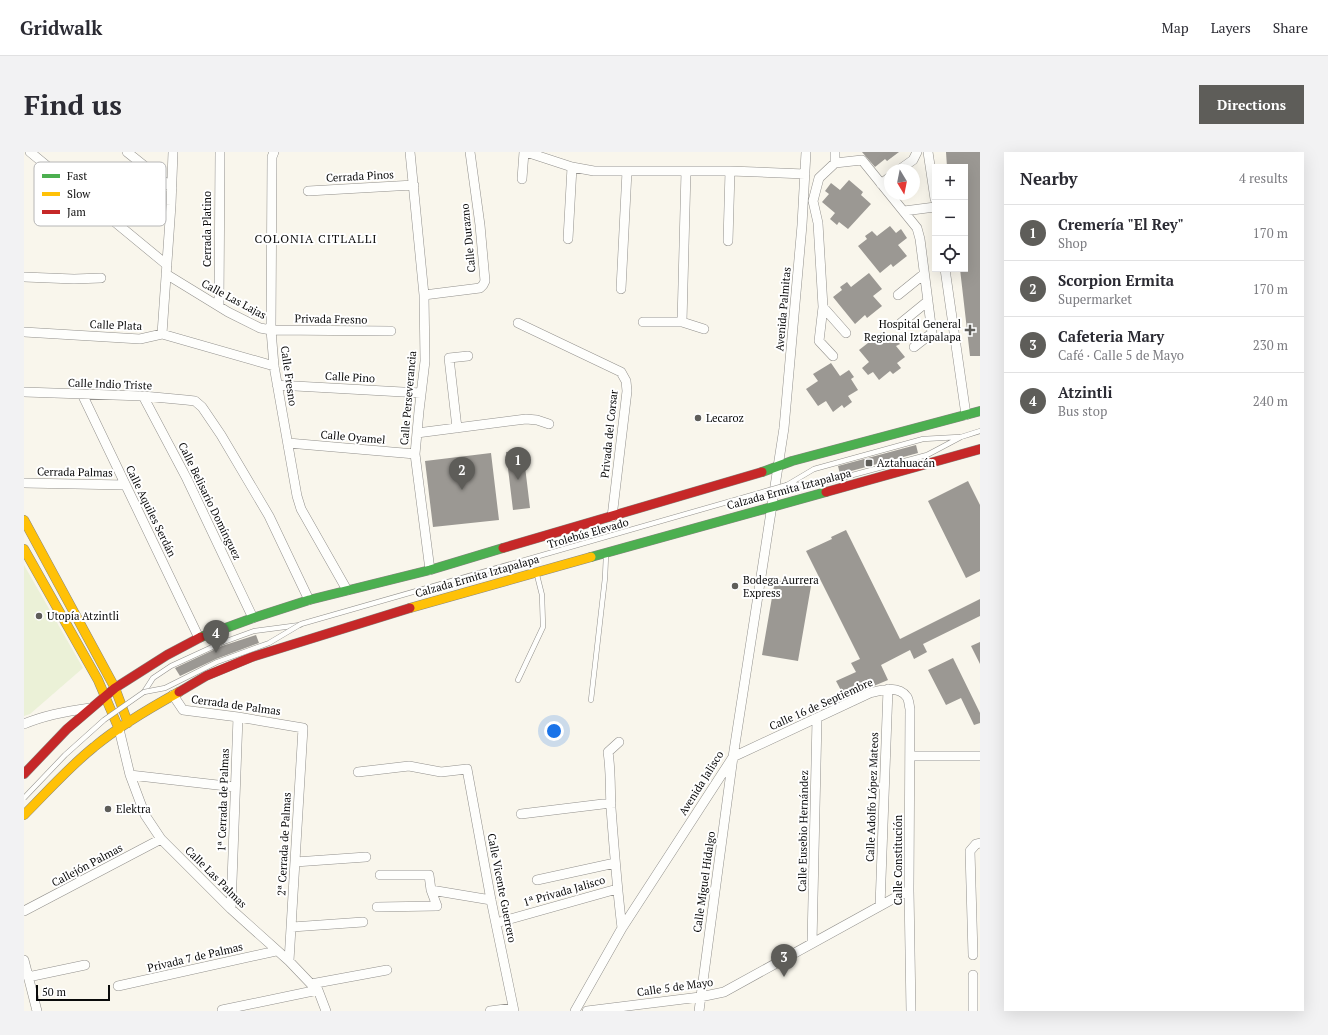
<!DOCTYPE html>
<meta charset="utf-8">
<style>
body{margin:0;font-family:"PT Serif",serif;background:#f2f2f3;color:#2b2b33}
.controls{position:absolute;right:12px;top:12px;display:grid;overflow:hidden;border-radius:0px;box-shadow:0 4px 16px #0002}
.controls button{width:36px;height:36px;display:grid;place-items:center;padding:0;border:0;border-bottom:1px solid #e1e1e2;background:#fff;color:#2b2b33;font:20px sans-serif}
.compass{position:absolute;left:860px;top:12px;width:36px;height:36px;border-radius:50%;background:#fff;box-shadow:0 4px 16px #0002;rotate:170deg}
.scale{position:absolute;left:12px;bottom:10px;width:74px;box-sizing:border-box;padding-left:4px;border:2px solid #0a0a0a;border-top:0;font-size:11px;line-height:14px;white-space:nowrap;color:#0a0a0a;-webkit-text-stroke:3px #fff;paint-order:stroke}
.you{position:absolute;left:530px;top:579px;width:14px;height:14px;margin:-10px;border:3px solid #fff;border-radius:50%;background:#1a73e8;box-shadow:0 0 0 6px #1a73e833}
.badge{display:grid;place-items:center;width:26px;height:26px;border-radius:50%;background:#5e5d59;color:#fff;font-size:13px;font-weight:700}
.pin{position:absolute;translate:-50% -33px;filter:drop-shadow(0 1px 2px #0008)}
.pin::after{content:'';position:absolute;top:21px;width:14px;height:12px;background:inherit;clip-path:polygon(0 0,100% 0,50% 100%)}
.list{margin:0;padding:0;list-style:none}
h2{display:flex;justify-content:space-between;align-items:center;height:52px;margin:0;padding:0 16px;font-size:17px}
h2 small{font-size:13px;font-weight:400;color:#7c7c81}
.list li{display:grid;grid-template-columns:26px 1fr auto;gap:12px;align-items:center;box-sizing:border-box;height:56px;padding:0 16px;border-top:1px solid #e1e1e2}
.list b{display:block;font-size:15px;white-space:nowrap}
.list p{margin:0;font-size:13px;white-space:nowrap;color:#7c7c81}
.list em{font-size:13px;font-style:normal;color:#7c7c81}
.icon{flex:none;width:22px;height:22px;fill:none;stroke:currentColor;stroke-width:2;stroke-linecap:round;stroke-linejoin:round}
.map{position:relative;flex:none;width:956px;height:859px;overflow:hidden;border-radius:0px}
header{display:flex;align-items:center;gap:24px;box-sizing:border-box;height:56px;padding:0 20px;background:#fff;border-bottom:1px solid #e1e1e2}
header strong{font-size:19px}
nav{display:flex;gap:22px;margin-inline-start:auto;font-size:14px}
.intro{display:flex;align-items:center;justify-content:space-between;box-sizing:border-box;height:96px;padding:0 24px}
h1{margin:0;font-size:28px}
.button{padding:10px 18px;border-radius:0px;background:#5e5d59;color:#fff;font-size:14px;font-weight:700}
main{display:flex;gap:24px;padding:0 24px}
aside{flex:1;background:#fff;border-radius:0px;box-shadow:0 4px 16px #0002}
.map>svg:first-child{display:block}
</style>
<header>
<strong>Gridwalk</strong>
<nav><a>Map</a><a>Layers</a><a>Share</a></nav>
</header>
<div class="intro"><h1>Find us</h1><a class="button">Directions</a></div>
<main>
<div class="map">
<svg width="956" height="859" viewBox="0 0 956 859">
<rect width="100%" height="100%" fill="#f9f6ec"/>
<path fill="#ebf1d7" d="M0 413 59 516 6 562 0 564Z"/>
<path fill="#9b9893" d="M838 0H875L863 9 861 7 851 15Z
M922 0H956V204H946L936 117H941V15H923Z
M825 28 839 40 837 43 847 52 824 77 815 70 813 73 806 67 811 61 798 50 805 42 801 39 807 31 816 38Z
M866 74 872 81 877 77 883 86 874 93 883 104 869 115 867 112 856 121 834 94 843 87 841 84 848 79 853 84Z
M845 121 858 137 849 144 858 154 843 166 841 163 831 172 809 145 818 138 816 135 823 130 827 135Z
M858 180 864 187 869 184 876 192 872 194 881 205 873 211 877 216 869 222 866 219 855 228 849 220 844 223 838 216 845 210 835 198Z
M807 211 816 224 825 218 830 225 827 227 834 238 824 244 828 250 820 256 818 253 809 260 802 249 794 254 782 237 794 229 789 222Z
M892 293 894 301 816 322 814 314Z
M499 298 506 356 489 358 482 300Z
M467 301 475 368 409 375 401 309Z
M944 329 956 353V419L942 426 904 349Z
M822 378 876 487 956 447V464L899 492 903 500 890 507 886 498 857 513 864 528 821 546 812 529 832 520 827 511 836 507 782 399 808 387 807 385Z
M751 428 787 434 774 509 738 503Z
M232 483 235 491 192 507 156 524 151 516 198 494Z
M956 490V512L947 494Z
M929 506 956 561V571L950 573 937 546 922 553 904 518Z"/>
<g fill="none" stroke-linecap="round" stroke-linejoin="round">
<defs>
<path id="lane" d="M763 333 795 332 903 303 937 285 956 279
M763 333 790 317 899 287 935 285
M494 528 519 475 518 443 513 423
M120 540 129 526 147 514 197 491 230 479 276 473
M567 548 581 426 582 403"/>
<path id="street" d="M6 0 143 113
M103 0 148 36
M250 0 248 5 247 178 250 214 273 344 277 357 323 438
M386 0 400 143 401 209 395 259 391 302 406 418
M502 0 548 15 570 19H706L781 22
M904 0 911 47
M811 11V0
M875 18 889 8 893 0
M498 27 500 0
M857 32 866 25
M284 39 390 33
M880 59 911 55
M544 87 548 15
M704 89 706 19
M921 117 942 263
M142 122 204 160 236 176 247 178 367 179
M0 125 50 127 77 126
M597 137 603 19
M400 143 456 136 459 133 461 129 456 73 446 0
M874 143 900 122
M195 154 196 0
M799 155 822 181
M619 170H658L680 177
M658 170 662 19
M494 171 597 220 602 229 603 239 588 365
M877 171 904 149
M0 180 116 187 138 182 250 214
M138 182 147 53 149 0
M809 204 795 189 799 155 794 71 789 49 795 26 811 11 838 8 893 76 896 87 908 181 890 195
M253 233 397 241
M0 240 119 244 162 248 171 249 178 255 197 283 245 364 285 448
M58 242 175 486
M119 244 163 327 229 466
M433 276 425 206 444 204
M393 281 502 267 513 268 525 272
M264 291 391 302
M0 331 101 333
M149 543 159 558 214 565 279 576 265 809
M0 572C21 563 43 559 66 556
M95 577 106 623 121 663 137 687 207 757 265 809 287 832 294 838 302 859
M595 590 584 600C587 619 586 637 587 656 590 696 593 736 598 776
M887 604H956
M334 620 385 614 417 620 443 617 467 748 490 859
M106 623 211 635
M497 662 587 651
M271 710 342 705
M513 728 591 711
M407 738 467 748
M856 754 864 537
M353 755 413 754 407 738 405 723H356
M207 757 214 565
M0 759 137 687
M472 771 593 737
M268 775 339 770
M788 791 793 567
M949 803 946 699 952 692 956 691
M0 808 13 859
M949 823V859
M4 825 61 813
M287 832 363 818
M94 834 252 799
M198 858 294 838
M466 859 489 856
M551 859 598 776 709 605 760 276 778 73 782 0
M563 859 676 845 700 840 885 738
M675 859 709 605 846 541C858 538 874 533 883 545 885 548 885 553 886 557L885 738 887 859"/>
<path id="fast" d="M738 320 768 309 956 259
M567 405 802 340
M177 485 229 466 285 448 406 418 479 396"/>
<path id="slow" d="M0 368 91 536 104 571
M0 397 74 528 95 577
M386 456 567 405
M0 663C23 640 45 615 70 595 95 574 126 556 155 540"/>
<path id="jam" d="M802 340 956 297
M479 396 738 320
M155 540 182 524 228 505 386 456
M0 622 43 577 91 536 143 503 177 485"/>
</defs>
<use href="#lane" stroke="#92908c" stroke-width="5.5"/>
<use href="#street" stroke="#92908c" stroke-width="10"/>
<use href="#fast" stroke="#888782" stroke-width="10"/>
<use href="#slow" stroke="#888782" stroke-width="10"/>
<use href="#jam" stroke="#888782" stroke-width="10"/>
<use href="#lane" stroke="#fefefc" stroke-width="4.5"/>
<use href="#street" stroke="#fefefc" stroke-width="9"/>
<use href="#fast" stroke="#4caf50" stroke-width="9"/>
<use href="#slow" stroke="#ffc107" stroke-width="9"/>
<use href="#jam" stroke="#c62828" stroke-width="9"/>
<defs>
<path id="lane-bridge" d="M0 646 41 603 80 568 120 540 141 536 193 510 245 491 277 472 763 333"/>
</defs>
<use href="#lane-bridge" stroke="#92908c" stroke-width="5.5" stroke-linecap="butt"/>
<use href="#lane-bridge" stroke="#fefefc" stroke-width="4.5"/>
</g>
<g fill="#5e5d59" stroke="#fff" stroke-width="1.5">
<path d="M944 172h4v4h4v4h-4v4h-4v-4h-4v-4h4z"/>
<circle cx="674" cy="266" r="4"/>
<rect x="841" y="307" width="8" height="8" rx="2"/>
<circle cx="711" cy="434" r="4"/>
<circle cx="15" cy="464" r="4"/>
<circle cx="84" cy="657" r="4"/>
</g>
<g text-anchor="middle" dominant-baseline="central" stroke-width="4" stroke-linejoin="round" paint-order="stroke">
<g font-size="11" fill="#0a0a0a" stroke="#fff">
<text transform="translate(336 24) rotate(-3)">Cerrada Pinos</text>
<text transform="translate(183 77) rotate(-90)">Cerrada Platino</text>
<text transform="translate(444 86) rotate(-96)">Calle Durazno</text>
<text transform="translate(210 147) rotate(28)">Calle Las Lajas</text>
<text transform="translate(759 157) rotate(-85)">Avenida Palmitas</text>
<text transform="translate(307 167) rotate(1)">Privada Fresno</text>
<text transform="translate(92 173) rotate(2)">Calle Plata</text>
<text transform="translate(265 224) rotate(82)">Calle Fresno</text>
<text transform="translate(326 225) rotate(3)">Calle Pino</text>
<text transform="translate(86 232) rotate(2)">Calle Indio Triste</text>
<text transform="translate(384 246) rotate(-85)">Calle Perseverancia</text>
<text transform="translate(585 282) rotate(-84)">Privada del Corsar</text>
<text transform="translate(329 285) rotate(5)">Calle Oyamel</text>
<text transform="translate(51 320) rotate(1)">Cerrada Palmas</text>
<text transform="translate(765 337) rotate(-15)">Calzada Ermita Iztapalapa</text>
<text transform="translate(186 349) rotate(64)">Calle Belisario Domínguez</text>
<text transform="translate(127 359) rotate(64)">Calle Aquiles Serdán</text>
<text transform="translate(564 381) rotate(-16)">Trolebús Elevado</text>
<text transform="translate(453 424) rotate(-16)">Calzada Ermita Iztapalapa</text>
<text transform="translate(797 552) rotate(-24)">Calle 16 de Septiembre</text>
<text transform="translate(212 553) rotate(8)">Cerrada de Palmas</text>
<text transform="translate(677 631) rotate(-58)">Avenida Jalisco</text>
<text transform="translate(848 645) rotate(-88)">Calle Adolfo López Mateos</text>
<text transform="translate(199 648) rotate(-88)">1ª Cerrada de Palmas</text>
<text transform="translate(779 679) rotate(-89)">Calle Eusebio Hernández</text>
<text transform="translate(260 692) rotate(-87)">2ª Cerrada de Palmas</text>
<text transform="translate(874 708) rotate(-90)">Calle Constitución</text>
<text transform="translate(63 713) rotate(-28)">Callejón Palmas</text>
<text transform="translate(192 725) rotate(45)">Calle Las Palmas</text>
<text transform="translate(680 730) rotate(-82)">Calle Miguel Hidalgo</text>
<text transform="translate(478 736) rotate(79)">Calle Vicente Guerrero</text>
<text transform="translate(540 739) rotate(-16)">1ª Privada Jalisco</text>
<text transform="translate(171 805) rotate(-13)">Privada 7 de Palmas</text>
<text transform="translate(651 835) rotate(-8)">Calle 5 de Mayo</text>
</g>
<g font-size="11" fill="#0a0a0a" stroke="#fff" text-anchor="start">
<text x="937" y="172" text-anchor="end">Hospital General<tspan x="937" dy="13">Regional Iztapalapa</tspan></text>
<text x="682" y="266">Lecaroz</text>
<text x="853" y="311">Aztahuacán</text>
<text x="719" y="428">Bodega Aurrera<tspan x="719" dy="13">Express</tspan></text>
<text x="23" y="464">Utopía Atzintli</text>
<text x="92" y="657">Elektra</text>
</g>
<g font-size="12" letter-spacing="1" fill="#0a0a0a" stroke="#fff">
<text x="292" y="86">COLONIA CITLALLI</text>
</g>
</g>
<rect x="10" y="10" width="132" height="64" rx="6" fill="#fff" stroke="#b6b6b6" stroke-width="1"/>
<rect x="18" y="22" width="18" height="4" fill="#4caf50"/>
<rect x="18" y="40" width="18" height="4" fill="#ffc107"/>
<rect x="18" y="58" width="18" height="4" fill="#c62828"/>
<g font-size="11" fill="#0a0a0a">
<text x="43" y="28">Fast</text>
<text x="43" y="46">Slow</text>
<text x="43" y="64">Jam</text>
</g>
</svg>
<div class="controls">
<button>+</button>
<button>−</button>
<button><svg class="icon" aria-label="locate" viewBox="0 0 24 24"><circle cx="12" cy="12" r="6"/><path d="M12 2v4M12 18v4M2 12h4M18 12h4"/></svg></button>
</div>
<svg class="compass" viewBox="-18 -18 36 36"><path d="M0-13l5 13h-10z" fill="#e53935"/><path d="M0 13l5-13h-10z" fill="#7c7c81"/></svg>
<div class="scale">50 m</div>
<div class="you"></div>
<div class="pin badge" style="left:494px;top:328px">1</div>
<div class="pin badge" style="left:438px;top:338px">2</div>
<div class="pin badge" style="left:760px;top:825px">3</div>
<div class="pin badge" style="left:192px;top:501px">4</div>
</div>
<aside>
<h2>Nearby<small>4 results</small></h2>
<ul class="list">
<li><span class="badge">1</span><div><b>Cremería &quot;El Rey&quot;</b><p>Shop</p></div><em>170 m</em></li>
<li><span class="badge">2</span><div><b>Scorpion Ermita</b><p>Supermarket</p></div><em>170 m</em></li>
<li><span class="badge">3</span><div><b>Cafeteria Mary</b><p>Café · Calle 5 de Mayo</p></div><em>230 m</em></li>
<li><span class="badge">4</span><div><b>Atzintli</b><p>Bus stop</p></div><em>240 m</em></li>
</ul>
</aside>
</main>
